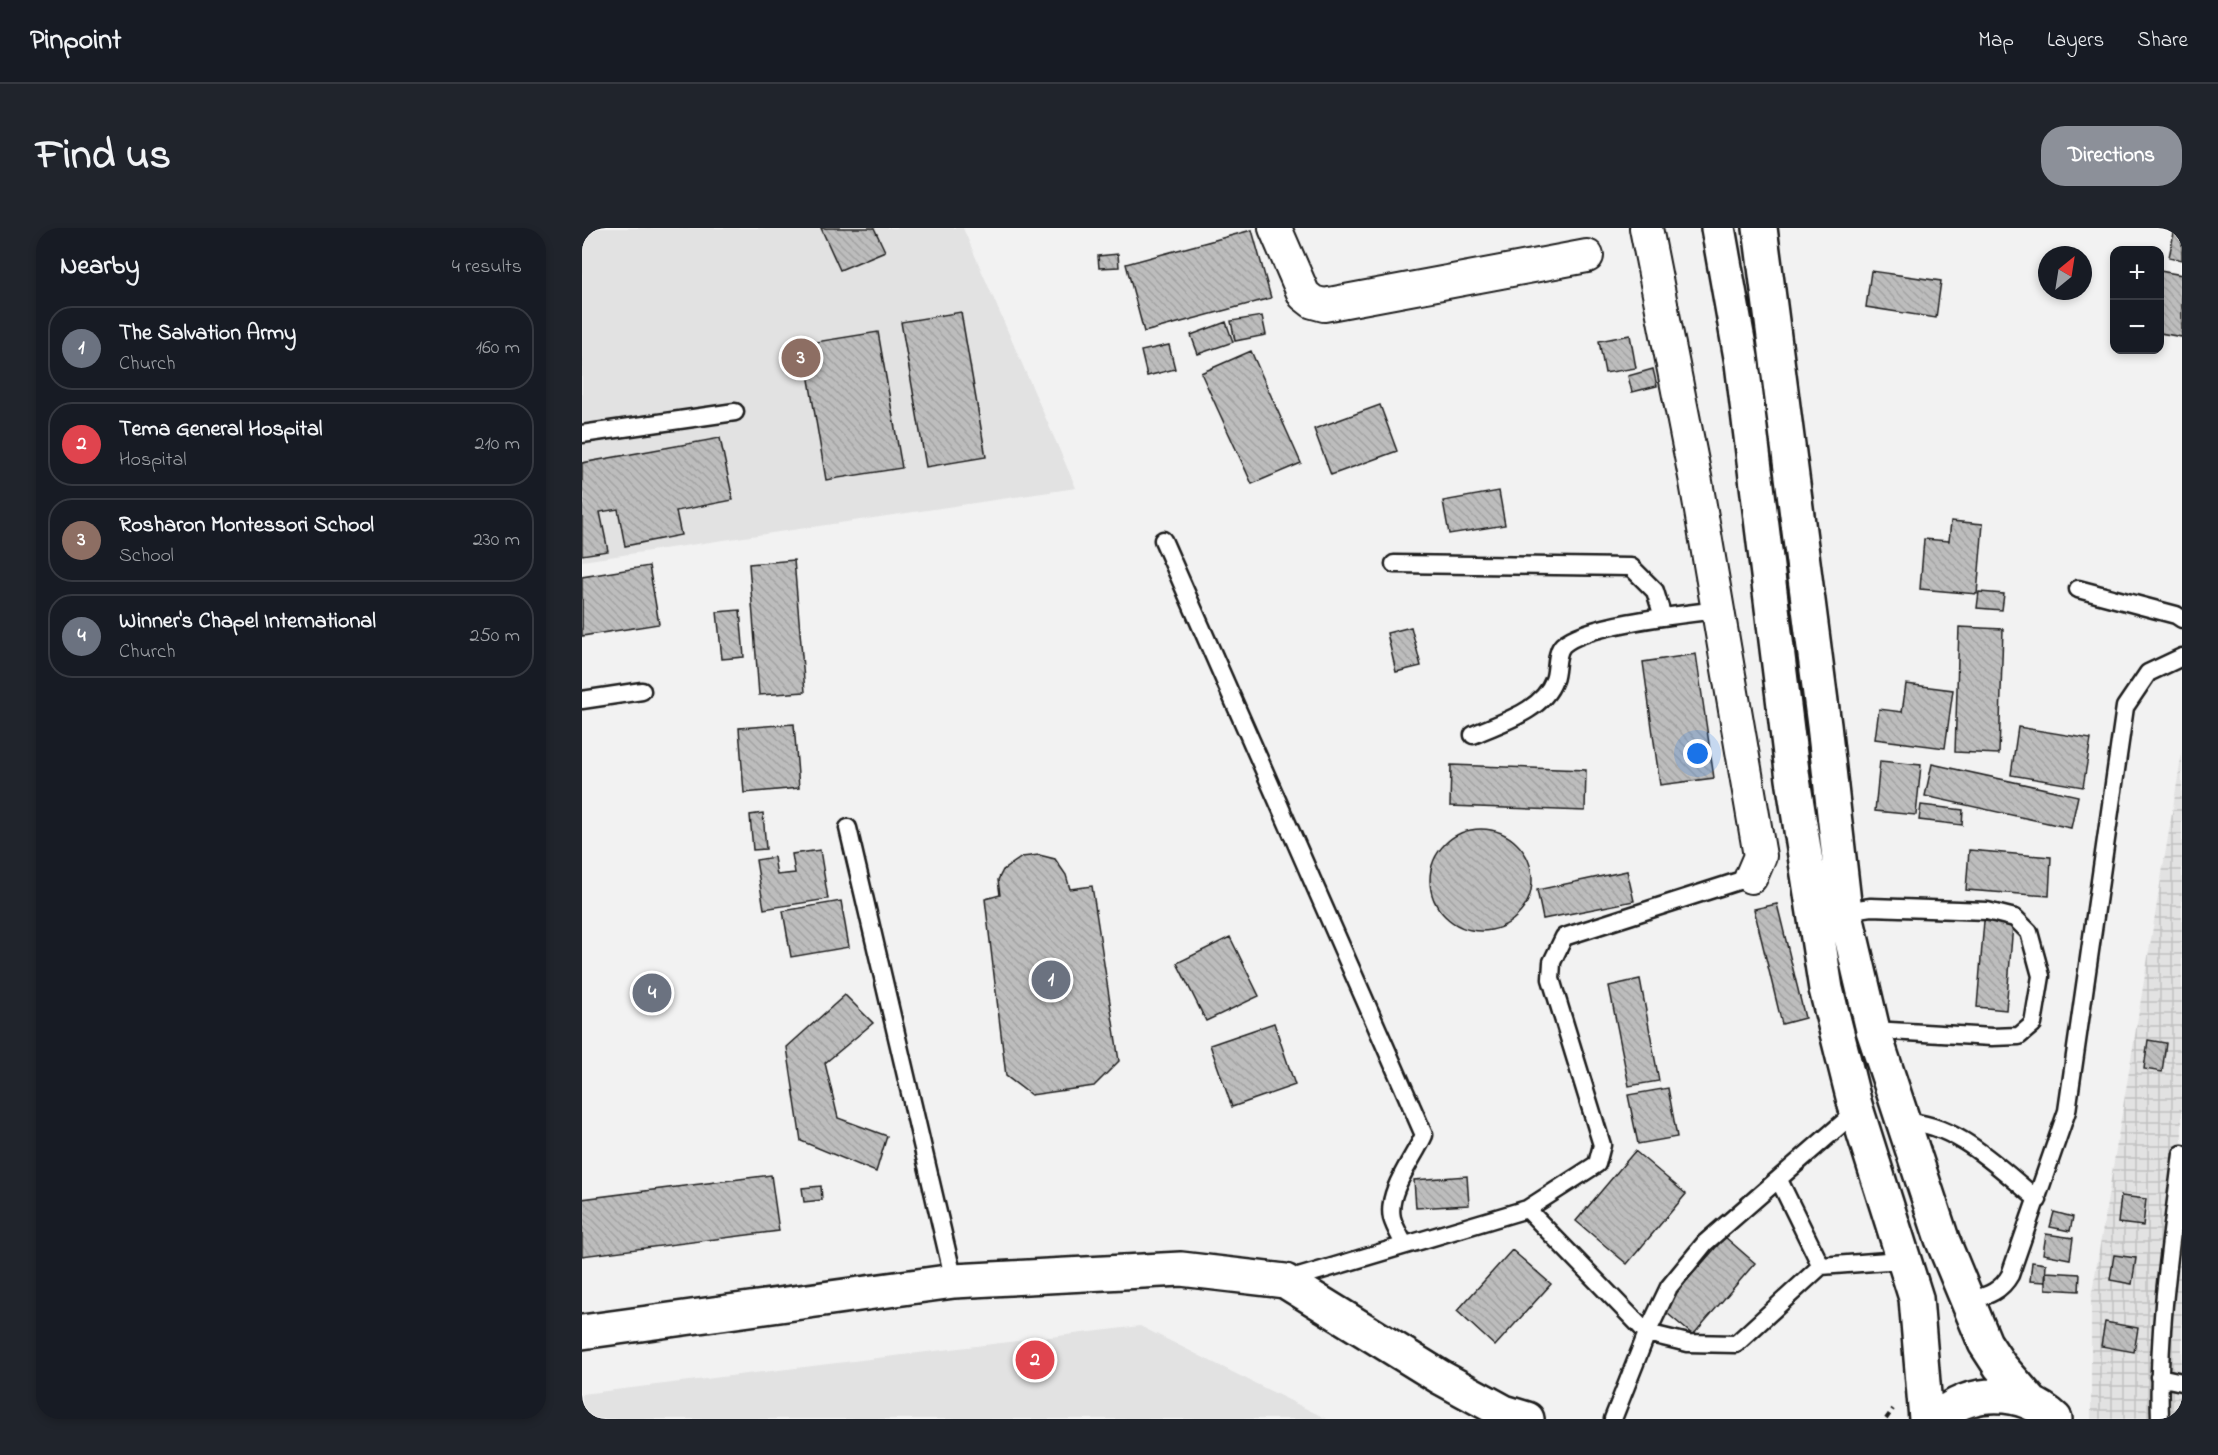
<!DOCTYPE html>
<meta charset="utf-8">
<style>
body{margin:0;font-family:"Indie Flower",sans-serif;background:#20242c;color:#f1f3f6}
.controls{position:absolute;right:18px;top:18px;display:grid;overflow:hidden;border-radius:12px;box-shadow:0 3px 9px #0003}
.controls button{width:54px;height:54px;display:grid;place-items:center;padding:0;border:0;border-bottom:2px solid #363941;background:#171b24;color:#f1f3f6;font:30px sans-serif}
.compass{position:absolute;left:1456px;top:18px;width:54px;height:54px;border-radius:50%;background:#171b24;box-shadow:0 3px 9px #0003;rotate:30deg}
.you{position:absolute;left:1116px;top:526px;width:21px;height:21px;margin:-15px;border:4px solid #fff;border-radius:50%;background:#1a73e8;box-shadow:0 0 0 9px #1a73e833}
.badge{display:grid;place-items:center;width:39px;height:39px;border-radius:50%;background:#8c9099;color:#fff;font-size:20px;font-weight:700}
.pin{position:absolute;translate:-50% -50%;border:3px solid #fff;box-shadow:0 2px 6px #0006}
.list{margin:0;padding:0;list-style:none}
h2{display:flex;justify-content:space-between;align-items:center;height:78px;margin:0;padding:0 24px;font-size:26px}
h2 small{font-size:20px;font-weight:400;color:#9ea1a6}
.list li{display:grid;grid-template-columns:39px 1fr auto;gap:18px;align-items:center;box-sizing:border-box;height:84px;margin:0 12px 12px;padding:0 12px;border:2px solid #363941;border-radius:24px}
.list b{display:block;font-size:22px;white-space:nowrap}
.list p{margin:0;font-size:20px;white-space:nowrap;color:#9ea1a6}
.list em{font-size:20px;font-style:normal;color:#9ea1a6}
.map{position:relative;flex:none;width:1600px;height:1191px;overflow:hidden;border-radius:24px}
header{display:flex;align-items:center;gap:36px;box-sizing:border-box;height:84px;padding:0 30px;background:#171b24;border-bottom:2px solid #363941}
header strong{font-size:28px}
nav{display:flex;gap:33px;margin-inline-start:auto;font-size:21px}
.intro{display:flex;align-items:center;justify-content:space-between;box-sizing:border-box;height:144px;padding:0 36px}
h1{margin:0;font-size:42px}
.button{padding:15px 27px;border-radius:24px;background:#8c9099;color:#fff;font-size:21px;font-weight:700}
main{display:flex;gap:36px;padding:0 36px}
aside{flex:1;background:#171b24;border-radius:24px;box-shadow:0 3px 9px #0003}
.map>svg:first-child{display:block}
</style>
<header>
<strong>Pinpoint</strong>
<nav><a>Map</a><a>Layers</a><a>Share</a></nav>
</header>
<div class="intro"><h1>Find us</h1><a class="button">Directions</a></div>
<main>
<aside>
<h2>Nearby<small>4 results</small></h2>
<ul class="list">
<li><span class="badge" style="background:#6b7280">1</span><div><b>The Salvation Army</b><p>Church</p></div><em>160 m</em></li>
<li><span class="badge" style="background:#e0444e">2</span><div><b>Tema General Hospital</b><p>Hospital</p></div><em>210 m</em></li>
<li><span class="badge" style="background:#8d6e63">3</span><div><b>Rosharon Montessori School</b><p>School</p></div><em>230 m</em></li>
<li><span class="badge" style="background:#6b7280">4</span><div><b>Winner's Chapel International</b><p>Church</p></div><em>250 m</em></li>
</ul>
</aside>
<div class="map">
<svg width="1600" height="1191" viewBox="0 0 1600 1191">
<defs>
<pattern id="industrial-grid" width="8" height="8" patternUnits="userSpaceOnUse" patternTransform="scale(1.5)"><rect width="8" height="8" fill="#e2e2e2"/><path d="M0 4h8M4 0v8" fill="none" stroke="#c1c1c1"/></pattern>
<pattern id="building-back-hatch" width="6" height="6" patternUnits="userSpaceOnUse" patternTransform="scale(1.5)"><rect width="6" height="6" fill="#bdbdbd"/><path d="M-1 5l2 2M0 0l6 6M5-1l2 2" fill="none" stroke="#a2a2a2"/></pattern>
</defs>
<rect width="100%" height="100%" fill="#f2f2f2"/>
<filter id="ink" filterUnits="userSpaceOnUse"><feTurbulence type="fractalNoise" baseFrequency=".0167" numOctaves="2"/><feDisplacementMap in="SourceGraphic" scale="12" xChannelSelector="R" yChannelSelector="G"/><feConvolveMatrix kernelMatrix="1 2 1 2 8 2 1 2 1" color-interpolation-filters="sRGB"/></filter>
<g filter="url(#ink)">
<path fill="#e2e2e2" d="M0 0H381L494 260 0 333Z
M558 1098 745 1191H0V1166Z"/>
<path fill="url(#industrial-grid)" d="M1600 525V1191H1509V1071Z"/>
<path fill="url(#building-back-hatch)" stroke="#1c1c1c" stroke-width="1.5" d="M239 0H292L303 23 258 42Z
M1593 0H1600V32L1587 29Z
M670 2 689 70 562 104 544 36Z
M536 26 537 39 517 40 516 28Z
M1289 43 1359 53 1354 90 1284 79Z
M1578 43 1600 47V109L1578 105Z
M379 84 404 229 344 239 319 94Z
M680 88 684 107 653 113 649 93Z
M644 94 651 114 616 126 609 107Z
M296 104 320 240 244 252 221 116Z
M1048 107 1054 140 1023 145 1017 113Z
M587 117 593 141 565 148 559 123Z
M669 123 719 235 670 256 619 145Z
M1071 141 1075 158 1050 164 1046 148Z
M798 177 815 223 749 247 732 201Z
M138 210 151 272 94 283 99 307 43 318 36 281 18 284 26 323 0 327V235Z
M917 263 923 297 867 306 861 273Z
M1369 293 1401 296 1395 366 1338 361 1342 311 1367 313Z
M212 332 223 464 177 467 167 336Z
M67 338 77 396 0 408V349Z
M1397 364 1422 366 1420 382 1395 380Z
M158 382 162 429 140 431 135 384Z
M829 399 839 438 814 444 805 405Z
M1377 399 1421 401 1417 526 1373 524Z
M1114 426 1132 550 1078 557 1061 434Z
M1324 456 1371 462 1363 520 1293 511 1297 481 1320 484Z
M212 496 217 560 162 565 157 500Z
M1436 499 1509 511 1501 559 1429 547Z
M1298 533 1339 537 1334 587 1293 583Z
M1350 536 1496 568 1489 600 1343 568Z
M869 537 1004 542 1003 583 868 578Z
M1339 577 1381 582 1380 597 1337 592Z
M181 585 184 621 171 622 168 587Z
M848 652a51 51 0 1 1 102 0a51 51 0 1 1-102 0Z
M238 622 246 671 182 681 174 632 192 629 195 647 213 645 210 626Z
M1387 622 1469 629 1467 668 1384 662Z
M457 627 473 631 484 647 488 661 510 658 537 833 512 858 449 867 424 848 403 671 418 667 416 652 421 642 440 629Z
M1045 643 1052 673 961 691 955 662Z
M259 673 267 719 209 729 201 683Z
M1195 676 1223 790 1200 796 1172 681Z
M1402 693 1431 696 1424 782 1395 779Z
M648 709 677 768 624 793 595 735Z
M1058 751 1077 853 1047 858 1027 758Z
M263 767 291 795 243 835 256 890 305 908 294 944 219 913 205 819Z
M692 795 713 857 650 879 628 817Z
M1566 812 1584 815 1580 844 1562 841Z
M1086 860 1095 909 1056 916 1046 867Z
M1053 923 1104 966 1045 1036 994 993Z
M189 947 197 1003 0 1028V971Z
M885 948 887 977 834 980 832 952Z
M239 958 240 972 222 974 220 960Z
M1539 968 1564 971 1561 998 1536 995Z
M1472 984 1491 989 1488 1003 1468 999Z
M1464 1006 1491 1010 1488 1031 1461 1026Z
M1143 1009 1173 1035 1111 1107 1080 1081Z
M930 1022 969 1056 913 1118 875 1083Z
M1532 1027 1554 1030 1550 1056 1528 1052Z
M1450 1034 1464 1036 1463 1054 1448 1053Z
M1464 1044 1498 1046 1497 1063 1464 1061Z
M1523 1094 1556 1100 1552 1124 1519 1118Z"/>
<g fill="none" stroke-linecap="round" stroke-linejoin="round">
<defs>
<path id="lane" d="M0 206 153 184
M581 312 842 907C832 930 804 964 810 990 812 998 818 1008 822 1016
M812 336 1049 339 1073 363 1081 389
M1496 361 1594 387 1600 391
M0 472 60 463
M891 507C919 494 960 484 972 452 976 442 973 425 981 417 1003 396 1103 386 1136 382
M266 600 372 1053
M1263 683 1289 679 1405 683 1433 690 1447 704 1459 748 1451 796 1437 808 1410 809 1291 802
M1320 894C1373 893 1417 940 1456 972
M1197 952 1239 1038
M945 981 1065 1105 1106 1115 1154 1116 1239 1038 1305 1033 1324 1036
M703 1053 945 981 1015 936 1020 917 969 751 970 734 982 709 1169 649
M1384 1074C1403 1068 1418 1065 1428 1047L1485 883 1543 479 1566 445 1600 429
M1577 1149 1600 1154
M1031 1191 1065 1105 1087 1059 1123 1015 1263 893 1272 877
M1578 1191C1575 1102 1589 1014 1600 926"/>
<path id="street" d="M693 0 722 67 731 74 742 77 1005 28
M1064 0 1114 254 1178 628 1169 649"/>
<path id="secondary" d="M1136 0 1160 135 1211 551 1244 761 1273 877 1334 1070 1344 1191
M1178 0 1242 497 1263 683 1291 802 1360 1011 1403 1115 1418 1138 1450 1175
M0 1104 372 1053 599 1041 703 1053 858 1149 922 1184 945 1191
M1356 1191C1386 1159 1443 1161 1473 1191"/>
</defs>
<use href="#lane" stroke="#1c1c1c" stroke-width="21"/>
<use href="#street" stroke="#1c1c1c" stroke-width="36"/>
<use href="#secondary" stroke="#1c1c1c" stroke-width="38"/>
<path stroke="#1c1c1c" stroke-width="4" stroke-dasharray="6 4.5" stroke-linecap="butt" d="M1304 1191 1311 1181"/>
<use href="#lane" stroke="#fff" stroke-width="16"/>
<use href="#street" stroke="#fff" stroke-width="32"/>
<use href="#secondary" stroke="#fff" stroke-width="33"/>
</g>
</g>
</svg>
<div class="controls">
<button>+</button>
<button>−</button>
</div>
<svg class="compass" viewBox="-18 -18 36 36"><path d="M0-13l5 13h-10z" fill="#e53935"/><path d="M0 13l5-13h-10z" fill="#9ea1a6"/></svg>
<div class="you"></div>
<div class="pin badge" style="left:469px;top:752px;background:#6b7280">1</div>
<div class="pin badge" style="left:453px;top:1132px;background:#e0444e">2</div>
<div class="pin badge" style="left:219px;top:130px;background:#8d6e63">3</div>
<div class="pin badge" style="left:70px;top:765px;background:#6b7280">4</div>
</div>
</main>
